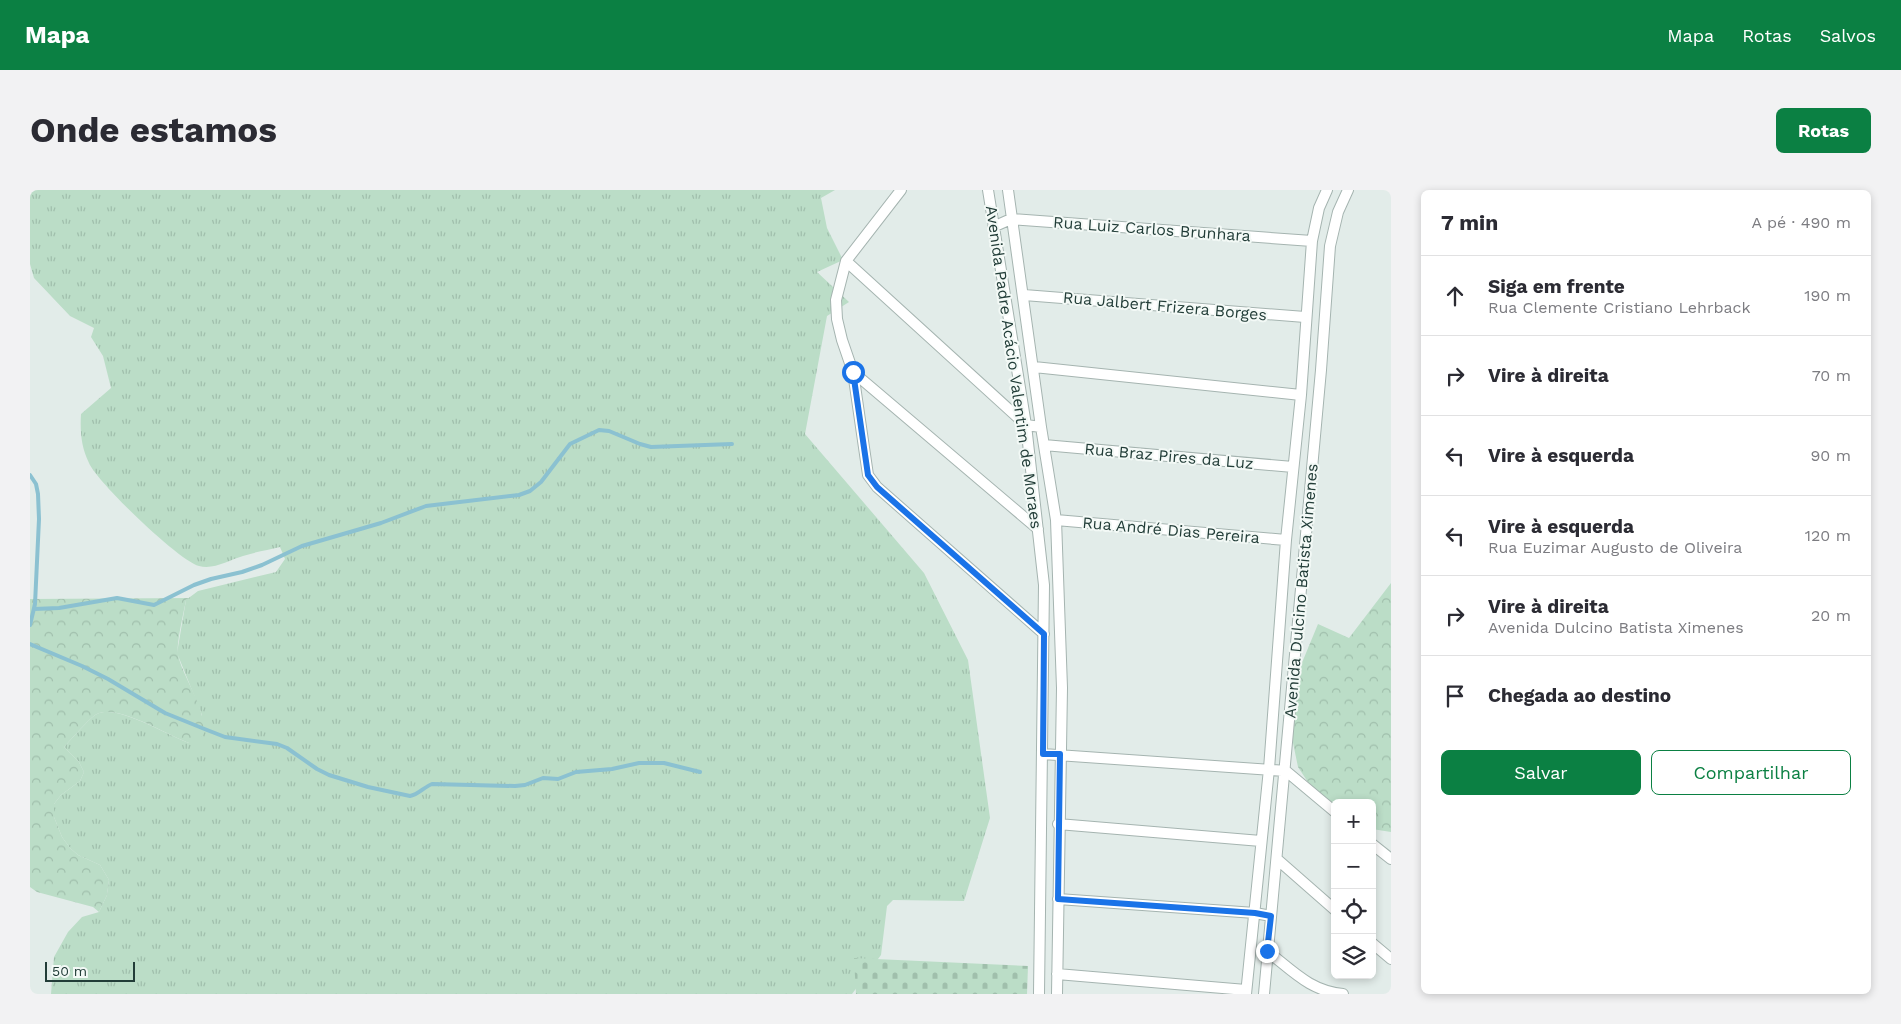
<!DOCTYPE html>
<html lang="pt">
<meta charset="utf-8">
<style>
body{margin:0;font-family:"Work Sans",sans-serif;background:#f2f2f3;color:#2b2b33}
.controls{position:absolute;right:15px;bottom:15px;display:grid;overflow:hidden;border-radius:8px;box-shadow:0 2px 8px #0003}
.controls button{width:45px;height:45px;display:grid;place-items:center;padding:0;border:0;border-bottom:1px solid #e1e1e2;background:#fff;color:#2b2b33;font:25px sans-serif}
.scale{position:absolute;left:15px;bottom:12px;width:90px;box-sizing:border-box;padding-left:5px;border:2px solid #223d38;border-top:0;font-size:14px;line-height:18px;white-space:nowrap;color:#223d38;-webkit-text-stroke:4px #f3f9f6;paint-order:stroke}
.stop{position:absolute;width:15px;height:15px;margin:-11px;border:4px solid #1a73e8;border-radius:50%;background:#fff}
.stop.end{background:#1a73e8;border-color:#fff;box-shadow:0 1px 5px #0008}
.list{margin:0;padding:0;list-style:none}
h2{display:flex;justify-content:space-between;align-items:center;height:65px;margin:0;padding:0 20px;font-size:21px}
h2 small{font-size:16px;font-weight:400;color:#7c7c81}
.list li{display:grid;grid-template-columns:32px 1fr auto;gap:15px;align-items:center;box-sizing:border-box;height:80px;padding:0 20px;border-top:1px solid #e1e1e2}
.list b{display:block;font-size:19px;white-space:nowrap}
.list p{margin:0;font-size:16px;white-space:nowrap;color:#7c7c81}
.list em{font-size:16px;font-style:normal;color:#7c7c81}
.actions{display:flex;gap:10px;padding:15px 20px}
.actions a{flex:1;padding:11px 0;border:1px solid #0b8043;border-radius:8px;text-align:center;font-size:18px;color:#0b8043}
.actions .main{background:#0b8043;color:#fff}
.icon{flex:none;width:28px;height:28px;fill:none;stroke:currentColor;stroke-width:2;stroke-linecap:round;stroke-linejoin:round}
.map{position:relative;flex:none;width:1361px;height:804px;overflow:hidden;border-radius:8px}
header{display:flex;align-items:center;gap:30px;box-sizing:border-box;height:70px;padding:0 25px;background:#0b8043;color:#fff}
header strong{font-size:24px}
nav{display:flex;gap:28px;margin-inline-start:auto;font-size:18px}
.intro{display:flex;align-items:center;justify-content:space-between;box-sizing:border-box;height:120px;padding:0 30px}
h1{margin:0;font-size:35px}
.button{padding:12px 22px;border-radius:8px;background:#0b8043;color:#fff;font-size:18px;font-weight:700}
main{display:flex;gap:30px;padding:0 30px}
aside{flex:1;background:#fff;border-radius:8px;box-shadow:0 2px 8px #0003}
.map>svg:first-child{display:block}
</style>
<header>
<strong>Mapa</strong>
<nav><a>Mapa</a><a>Rotas</a><a>Salvos</a></nav>
</header>
<div class="intro"><h1>Onde estamos</h1><a class="button">Rotas</a></div>
<main>
<div class="map">
<svg width="1361" height="804" viewBox="0 0 1361 804">
<defs>
<pattern id="grass-tufts" width="24" height="20" patternUnits="userSpaceOnUse" patternTransform="scale(1.25)"><rect width="24" height="20" fill="#bbddc7"/><path d="M3 7l-1-3M5 7V3M7 7l1-3M15 17l-1-3M17 17v-4M19 17l1-3" fill="none" stroke="#a0bfac"/></pattern>
<pattern id="forest-crowns" width="20" height="18" patternUnits="userSpaceOnUse" patternTransform="scale(1.25)"><rect width="20" height="18" fill="#bbddc7"/><path d="M2 6a3 3 0 1 1 6 0M12 15a3 3 0 1 1 6 0" fill="none" stroke="#a0bfac"/></pattern>
<pattern id="cemetery-stones" width="16" height="16" patternUnits="userSpaceOnUse" patternTransform="scale(1.25)"><rect width="16" height="16" fill="#bbddc7"/><path d="M2 7V4a2 2 0 0 1 4 0v3zM10 15v-3a2 2 0 0 1 4 0v3z" fill="#a0bfac"/></pattern>
</defs>
<rect width="100%" height="100%" fill="#e2ece9"/>
<path fill="url(#grass-tufts)" d="M0 0H805L791 8 797 38 813 70 787 82 819 112 797 126 775 244 894 383 938 470 960 628 934 711 863 710 857 716 851 765 822 804H21L24 767 38 742 52 727 69 722 77 705 79 690 70 675 48 665 40 658 32 647 24 627V614L31 605 50 591 54 582 49 572 34 557C41 550 60 527 67 524 88 514 138 546 159 553L172 525 147 463 156 410 168 401 246 382 255 369 250 357C238 360 225 362 213 366 199 370 184 380 169 376 149 371 67 292 59 273 51 257 50 241 51 224L81 198 73 166 61 147 64 138 40 126 4 88 0 74Z"/>
<path fill="url(#forest-crowns)" d="M1361 393V642L1342 639V613H1305V622L1291 612 1268 577 1261 543 1269 480 1288 434 1319 448Z
M159 408 156 410C154 421 146 455 148 464 152 489 185 528 169 552L159 553C138 546 89 514 67 524 60 527 41 550 34 557L49 572 54 582 50 591 31 605 24 614V627L32 647 40 658 48 665 70 675 79 690 77 705 69 722 63 717 7 702 0 697V409Z"/>
<path fill="url(#cemetery-stones)" d="M824 768 998 776 997 804H826Z"/>
<g fill="none" stroke-linecap="round" stroke-linejoin="round">
<path stroke="#8bc1d1" stroke-width="4" d="M0 285 6 294 8 304 9 329 5 414 0 435
M4 419 29 418 87 408 124 415 164 395 181 389 212 382 232 375 272 356 351 333 396 316 489 305 500 301 511 292 540 254 569 240 579 241 610 254 621 257 702 254
M0 454 52 476 78 489 135 523 177 540 195 547 247 554 257 558 287 579 299 585 338 597 380 606C388 605 394 597 402 594L485 596 495 595 513 588 528 589 546 582 582 579 609 573H634L670 582"/>
<defs>
<path id="minor" d="M871 0 816 71 806 110 807 129 812 150 823 182 838 285 847 297 1014 444
M958 0 996 235 1014 395 1009 804
M978 0 1011 237 1026 330 1032 498 1027 804
M963 37 981 29 1282 51
M816 71 996 235 1011 237
M994 105 1275 127
M1004 177 1271 205
M823 182 1008 339
M1014 255 1263 277
M1026 330 1256 350
M1013 564 1256 581 1305 622
M1028 634 1231 651
M1342 654 1361 669
M1248 670 1305 720
M1028 709 1225 723 1241 726
M1342 753 1361 769
M1237 761C1263 781 1280 801 1313 804
M1027 784 1216 800
M1216 804 1239 579 1256 350 1271 205 1282 51 1289 18 1297 0
M1234 804 1291 180 1300 56 1308 22 1318 0"/>
</defs>
<use href="#minor" stroke="#a5b4b0" stroke-width="12"/>
<use href="#minor" stroke="#fff" stroke-width="10"/>
</g>
<g fill="none" stroke-linecap="round" stroke-linejoin="round">
<path stroke="#1a73e8" stroke-width="6" d="M823 182 838 285 847 297 1014 444 1013 564H1030L1028 709 1225 723 1241 726 1237 761"/>
</g>
<g text-anchor="middle" dominant-baseline="central" stroke-width="4" stroke-linejoin="round" paint-order="stroke">
<g font-size="16" fill="#223d38" stroke="#f3f9f6">
<text transform="translate(1122 39) rotate(4)">Rua Luiz Carlos Brunhara</text>
<text transform="translate(1135 116) rotate(5)">Rua Jalbert Frizera Borges</text>
<text transform="translate(984 177) rotate(82)">Avenida Padre Acácio Valentim de Moraes</text>
<text transform="translate(1139 266) rotate(5)">Rua Braz Pires da Luz</text>
<text transform="translate(1141 340) rotate(5)">Rua André Dias Pereira</text>
<text transform="translate(1271 401) rotate(-85)">Avenida Dulcino Batista Ximenes</text>
</g>
</g>
</svg>
<div class="controls">
<button>+</button>
<button>−</button>
<button><svg class="icon" aria-label="locate" viewBox="0 0 24 24"><circle cx="12" cy="12" r="6"/><path d="M12 2v4M12 18v4M2 12h4M18 12h4"/></svg></button>
<button><svg class="icon" aria-label="layers" viewBox="0 0 24 24"><path d="M12 4l9 5-9 5-9-5zM3 14l9 5 9-5"/></svg></button>
</div>
<div class="scale">50 m</div>
<div class="stop" style="left:823px;top:182px"></div>
<div class="stop end" style="left:1237px;top:761px"></div>
</div>
<aside>
<h2>7 min<small>A pé · 490 m</small></h2>
<ul class="list">
<li><svg class="icon" aria-label="ahead" viewBox="0 0 24 24"><path d="M12 20V5M6 11l6-6 6 6"/></svg><div><b>Siga em frente</b><p>Rua Clemente Cristiano Lehrback</p></div><em>190 m</em></li>
<li><svg class="icon" aria-label="right" viewBox="0 0 24 24"><path d="M7 20v-9h11M14 6l5 5-5 5"/></svg><div><b>Vire à direita</b></div><em>70 m</em></li>
<li><svg class="icon" aria-label="left" viewBox="0 0 24 24"><path d="M17 20v-9H6M10 6l-5 5 5 5"/></svg><div><b>Vire à esquerda</b></div><em>90 m</em></li>
<li><svg class="icon" aria-label="left" viewBox="0 0 24 24"><path d="M17 20v-9H6M10 6l-5 5 5 5"/></svg><div><b>Vire à esquerda</b><p>Rua Euzimar Augusto de Oliveira</p></div><em>120 m</em></li>
<li><svg class="icon" aria-label="right" viewBox="0 0 24 24"><path d="M7 20v-9h11M14 6l5 5-5 5"/></svg><div><b>Vire à direita</b><p>Avenida Dulcino Batista Ximenes</p></div><em>20 m</em></li>
<li><svg class="icon" aria-label="arrive" viewBox="0 0 24 24"><path d="M6 21V4h12l-3 4 3 4H6"/></svg><div><b>Chegada ao destino</b></div></li>
</ul>
<div class="actions"><a class="main">Salvar</a><a>Compartilhar</a></div>
</aside>
</main>
